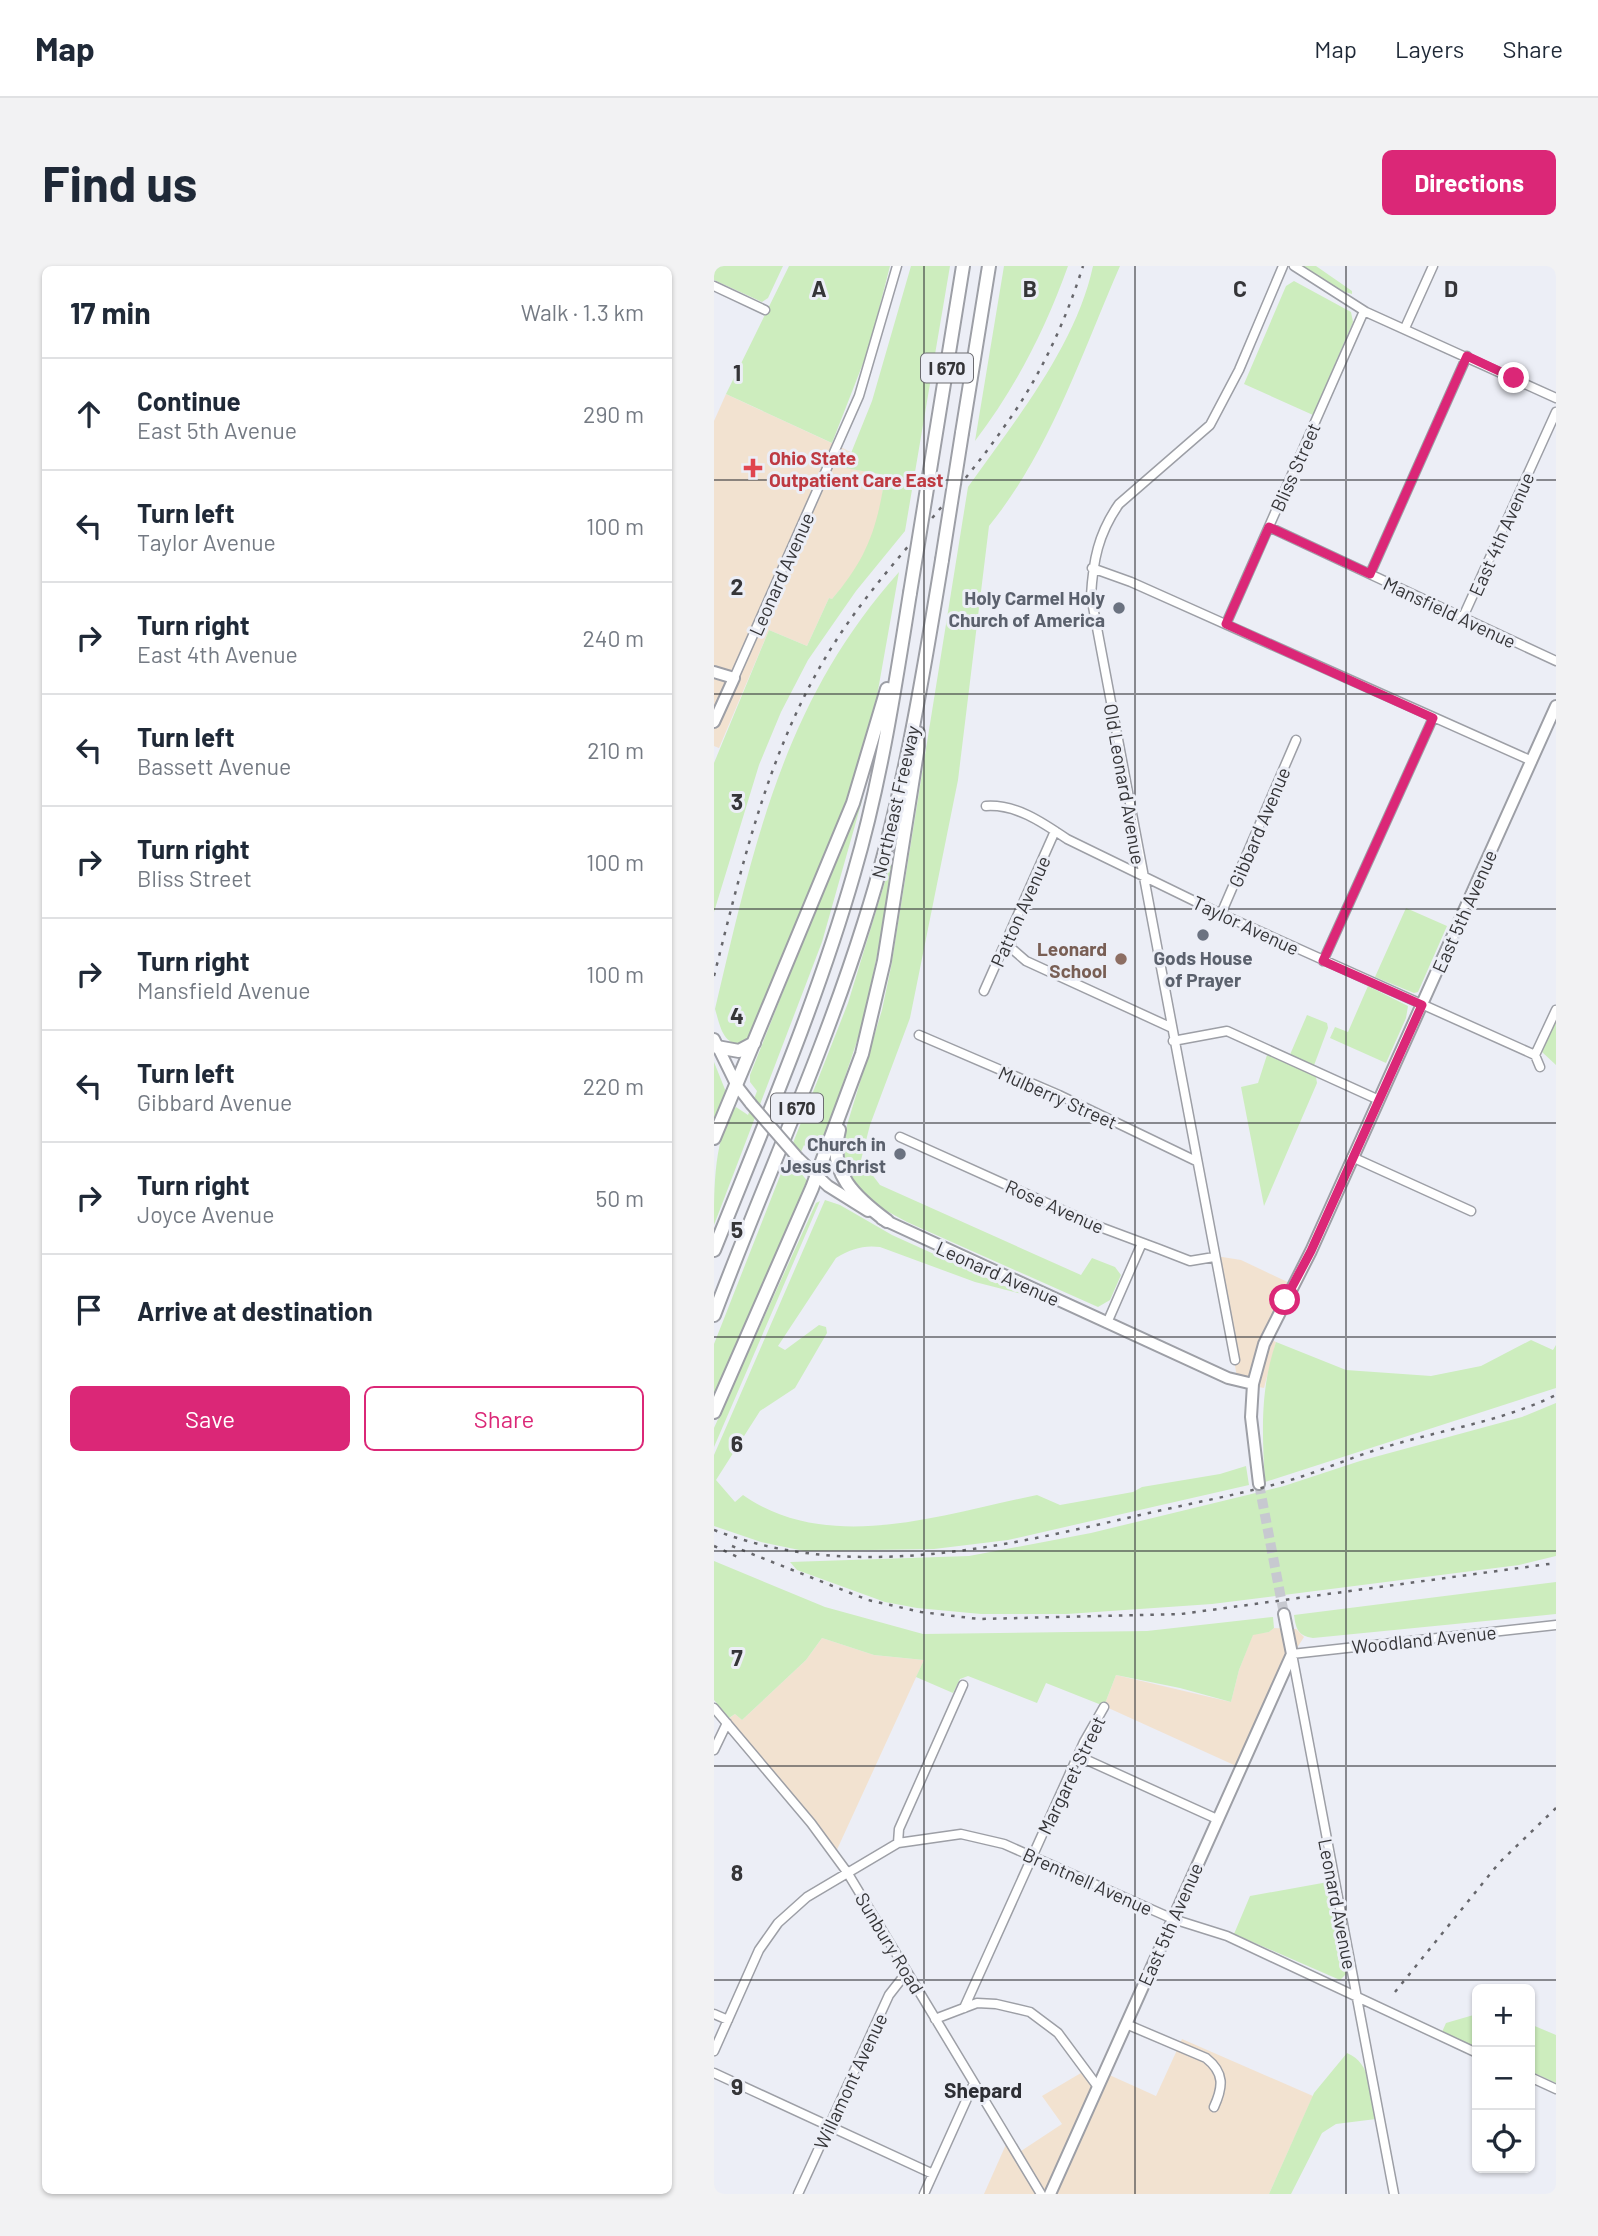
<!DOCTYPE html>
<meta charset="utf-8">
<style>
body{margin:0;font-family:Barlow,sans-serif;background:#f2f2f3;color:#1f2937}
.controls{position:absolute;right:21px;bottom:21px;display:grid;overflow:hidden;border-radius:10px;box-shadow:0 2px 5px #0004}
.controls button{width:63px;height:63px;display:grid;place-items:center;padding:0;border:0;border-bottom:2px solid #e0e1e3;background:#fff;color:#1f2937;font:35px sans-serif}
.stop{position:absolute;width:21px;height:21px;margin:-16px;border:5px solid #db2777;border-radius:50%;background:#fff}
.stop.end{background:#db2777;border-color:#fff;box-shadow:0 2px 7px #0008}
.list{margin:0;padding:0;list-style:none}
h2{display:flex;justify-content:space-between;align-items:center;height:91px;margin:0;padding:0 28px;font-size:30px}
h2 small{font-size:23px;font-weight:400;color:#747a83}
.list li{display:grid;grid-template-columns:46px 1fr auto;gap:21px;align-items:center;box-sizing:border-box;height:112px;padding:0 28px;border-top:2px solid #e0e1e3}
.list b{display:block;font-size:26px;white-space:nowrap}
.list p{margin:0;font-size:23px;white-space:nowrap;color:#747a83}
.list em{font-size:23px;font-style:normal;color:#747a83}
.actions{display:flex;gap:14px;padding:21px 28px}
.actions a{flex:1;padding:16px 0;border:2px solid #db2777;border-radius:10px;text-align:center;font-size:24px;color:#db2777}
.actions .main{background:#db2777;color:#fff}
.icon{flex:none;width:38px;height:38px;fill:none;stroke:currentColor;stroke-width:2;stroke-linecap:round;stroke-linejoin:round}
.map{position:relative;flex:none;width:842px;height:1928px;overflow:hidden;border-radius:10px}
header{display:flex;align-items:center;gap:42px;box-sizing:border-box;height:98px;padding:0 35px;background:#fff;border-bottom:2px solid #e0e1e3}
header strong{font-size:33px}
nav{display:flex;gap:38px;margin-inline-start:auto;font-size:24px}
.intro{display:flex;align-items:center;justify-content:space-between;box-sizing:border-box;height:168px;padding:0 42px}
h1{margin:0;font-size:49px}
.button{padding:18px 32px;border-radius:10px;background:#db2777;color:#fff;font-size:24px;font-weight:700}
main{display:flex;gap:42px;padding:0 42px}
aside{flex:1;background:#fff;border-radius:10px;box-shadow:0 2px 5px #0004}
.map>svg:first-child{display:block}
</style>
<header>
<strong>Map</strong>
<nav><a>Map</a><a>Layers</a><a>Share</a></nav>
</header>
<div class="intro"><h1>Find us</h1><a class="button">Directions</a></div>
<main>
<aside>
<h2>17 min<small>Walk · 1.3 km</small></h2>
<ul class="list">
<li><svg class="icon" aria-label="ahead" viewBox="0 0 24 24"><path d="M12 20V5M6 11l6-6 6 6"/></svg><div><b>Continue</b><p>East 5th Avenue</p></div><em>290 m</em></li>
<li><svg class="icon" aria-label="left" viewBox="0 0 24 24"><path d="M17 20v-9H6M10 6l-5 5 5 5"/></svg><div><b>Turn left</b><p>Taylor Avenue</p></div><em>100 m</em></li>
<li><svg class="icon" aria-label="right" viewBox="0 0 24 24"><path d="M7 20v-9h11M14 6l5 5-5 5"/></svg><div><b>Turn right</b><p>East 4th Avenue</p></div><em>240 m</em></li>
<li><svg class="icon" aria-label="left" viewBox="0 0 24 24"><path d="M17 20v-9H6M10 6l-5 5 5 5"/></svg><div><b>Turn left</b><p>Bassett Avenue</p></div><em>210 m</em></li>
<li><svg class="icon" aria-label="right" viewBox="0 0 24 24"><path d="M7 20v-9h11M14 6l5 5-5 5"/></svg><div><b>Turn right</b><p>Bliss Street</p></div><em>100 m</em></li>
<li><svg class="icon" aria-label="right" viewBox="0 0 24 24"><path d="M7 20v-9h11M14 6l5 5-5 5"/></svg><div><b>Turn right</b><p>Mansfield Avenue</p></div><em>100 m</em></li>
<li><svg class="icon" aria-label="left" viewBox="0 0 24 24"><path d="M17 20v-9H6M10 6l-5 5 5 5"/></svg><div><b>Turn left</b><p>Gibbard Avenue</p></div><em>220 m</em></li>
<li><svg class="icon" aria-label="right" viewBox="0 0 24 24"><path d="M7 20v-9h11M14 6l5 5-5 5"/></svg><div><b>Turn right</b><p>Joyce Avenue</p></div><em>50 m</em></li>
<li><svg class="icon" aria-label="arrive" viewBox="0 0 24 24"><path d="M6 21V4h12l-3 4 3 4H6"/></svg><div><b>Arrive at destination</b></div></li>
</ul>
<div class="actions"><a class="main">Save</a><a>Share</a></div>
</aside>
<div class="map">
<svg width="842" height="1928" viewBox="0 0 842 1928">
<rect width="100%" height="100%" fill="#eceef6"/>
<path fill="#f2e2d0" d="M12 128 137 186 132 202 171 209 164 257 142 305 118 333 115 332 93 380 55 364 5 482 0 480V155Z
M502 990 527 994 582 1020 554 1072 562 1076 550 1122 524 1117Z
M560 1362 582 1363 590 1371 576 1393 529 1497 520 1499 390 1440 402 1409 517 1436 525 1404 539 1368 555 1366Z
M108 1372 160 1389 210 1394 121 1588 10 1456 21 1448 28 1454 92 1394Z
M468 1773 599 1830 555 1928H270L294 1874 304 1887 348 1858 328 1830 372 1804 385 1820 391 1807 442 1830Z"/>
<path fill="#cdedbe" d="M0 0H69L54 32 48 36 0 14Z
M75 0H176L155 82 118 177 12 128Z
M197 0H236L191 265 142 325 94 394 67 446 45 499 0 646V497L55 364 93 380 115 332 118 333C153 293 164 260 171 209L131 202 158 135Z
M290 0H354C331 64 302 121 261 175Z
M379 0H406C368 87 336 185 275 260L244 514 196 752 156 859 147 894 166 919 367 1009 378 992 401 1001 407 1009 396 1034 384 1041 193 956 156 936 137 917 129 882 130 869 168 744 177 701 254 221C300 156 362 80 379 0Z
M585 0H602L638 25V28L624 24Z
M580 15 637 46 639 56 599 149 530 118 572 20Z
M185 306 163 430 140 515 36 772 28 779C8 778 6 759 1 743 40 579 69 436 185 306Z
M149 531 108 676 0 959C0 922 0 868 22 841L34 849 43 825 36 816V809L145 534Z
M181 583H185L149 757 107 883 104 888H98L90 879 81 900 95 917 0 1137V1078L134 737Z
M692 642 733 660 704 726 700 727 661 711Z
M654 720 694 740 692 752 672 797 616 772 621 761 634 766Z
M593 749 613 757 614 762 599 802 575 791Z
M842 754V799L828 786Z
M553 789 597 808 602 811 603 817 550 940 527 821 544 817Z
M0 796 12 826 0 860Z
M111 934 126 939 178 969 308 1028 261 1016 166 981C149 979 137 983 122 992L64 1080 71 1084 105 1059 112 1061 113 1067 81 1122 46 1145 2 1214 21 1236 29 1229C115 1289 229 1248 323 1229L346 1239 419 1226 428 1221 506 1208 532 1200 535 1219 294 1274 220 1283 90 1285 47 1276 0 1260V1189Z
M106 935 0 1181V1162L102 937Z
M817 1074 839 1084 842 1079V1122L551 1216C548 1167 546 1123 562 1076L632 1104 717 1110 767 1100Z
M842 1137V1290L805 1299 498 1338 353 1348H267L203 1342 171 1336 83 1304 76 1296 255 1290 377 1267 570 1220 646 1195 808 1151Z
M0 1295 111 1341 209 1368 433 1365 559 1351 560 1362 555 1366 539 1369 525 1404 517 1436 466 1422 402 1409 390 1440 332 1417 323 1437 254 1410 246 1413 239 1427 202 1411 210 1394 160 1389 108 1372 92 1394 28 1454 21 1448 15 1452 0 1434Z
M842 1316V1348L599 1372C584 1370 582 1363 580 1349Z
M614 1616 632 1708 626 1714 520 1668 536 1630Z
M763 1748V1782L728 1766 732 1757Z
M816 1758 842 1769V1817L816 1805Z
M633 1787C658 1797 657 1829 662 1853L622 1858 608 1867 577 1928H555L600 1827Z"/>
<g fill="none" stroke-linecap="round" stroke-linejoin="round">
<path stroke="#c7c9d0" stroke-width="10" stroke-dasharray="10 5" stroke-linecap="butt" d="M545 1218 570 1348"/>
<defs>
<path id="minor" d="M580 0 652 46 842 132
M0 20 51 44
M691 62 719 0
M555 261 842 395
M378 302 417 316 818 495
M656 308 753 90
M749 351 842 146
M512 358 650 45
M20 412 145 130 183 0
M272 540C302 538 328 556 353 573L507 648 821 789 826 801
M507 648 582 474
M296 667 297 682 312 695 456 761
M609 695 719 452
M270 725 341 565
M205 769 345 829 482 895
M459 775 513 765 665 834
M821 789 842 744
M186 871 386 961 445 983 476 995 500 991
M638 891 757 945
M393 1057 428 977
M521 1094 377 330C379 295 384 268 405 238L496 159 525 104 569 0
M0 1442 97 1557 133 1606 327 1928
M0 1484 13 1457
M364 1490 503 1553
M184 1577 185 1563 249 1419
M250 1742 370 1476 390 1441
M0 1748 14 1754
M221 1753 263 1737 282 1738 316 1746 344 1767 384 1821
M412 1758 492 1792C511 1807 509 1821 500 1841
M0 1785 45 1684 64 1657 93 1631 184 1577 247 1568 290 1578 459 1653 513 1670 763 1787
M0 1807 219 1908
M816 1811 842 1823
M84 1928 175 1729 193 1706
M210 1928 260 1817
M680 1928 578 1388 842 1359"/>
<path id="major" d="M0 406 20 412 0 456
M0 773 23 820 37 838
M84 892 114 920 154 945
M168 953 514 1112 539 1118
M545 1218 537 1151 539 1118 550 1078 597 985 842 440
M336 1928 578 1388 570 1348"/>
<path id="highway" d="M248 167 275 0
M216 204 249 0
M3 781 25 785 40 777
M125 864C113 907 142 932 173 955
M0 872 139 537 173 423
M0 984C50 859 103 736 140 607 167 515 181 421 196 327
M0 1049C49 918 108 791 150 657 188 539 208 416 228 294
M0 1146 98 922 148 788 170 695 204 480V467"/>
</defs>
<use href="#minor" stroke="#9d9fa6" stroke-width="11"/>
<use href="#major" stroke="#9d9fa6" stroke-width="14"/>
<use href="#highway" stroke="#9d9fa6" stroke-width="16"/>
<use href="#minor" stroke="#fff" stroke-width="8"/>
<use href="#major" stroke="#fff" stroke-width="10"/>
<use href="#highway" stroke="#fff" stroke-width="12"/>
<path stroke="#67676c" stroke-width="2.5" stroke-dasharray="3.5 7" stroke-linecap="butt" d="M0 710C30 593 56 476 123 373 172 298 239 235 290 161 325 113 351 57 369 0
M0 1264C138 1317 288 1281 426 1249 477 1237 530 1228 580 1213 612 1203 643 1189 675 1180 731 1163 789 1155 842 1129
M0 1280 26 1292
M18 1280 154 1334 207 1346 265 1353 467 1348 842 1297
M681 1726 785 1597 842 1542"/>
<defs>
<path id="major-bridge" d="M37 838 84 892"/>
<path id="highway-bridge" d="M228 294 248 167
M196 327 216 204"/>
</defs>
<use href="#major-bridge" stroke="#9d9fa6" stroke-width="14" stroke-linecap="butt"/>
<use href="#highway-bridge" stroke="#9d9fa6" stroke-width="16" stroke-linecap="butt"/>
<use href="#major-bridge" stroke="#fff" stroke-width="10"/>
<use href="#highway-bridge" stroke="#fff" stroke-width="12"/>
</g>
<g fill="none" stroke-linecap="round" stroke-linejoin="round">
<path stroke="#db2777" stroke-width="9" d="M571 1034 597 985 708 739 609 695 719 452 512 358 555 261 656 308 753 90 800 112"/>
</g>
<path fill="none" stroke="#353538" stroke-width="2" stroke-opacity="0.55" d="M210 0V1928M421 0V1928M632 0V1928M0 214H842M0 428H842M0 643H842M0 857H842M0 1071H842M0 1285H842M0 1500H842M0 1714H842"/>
<path fill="#e0444e" stroke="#eceef6" stroke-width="2.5" d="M35.5 191.5h7v7h7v7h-7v7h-7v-7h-7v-7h7z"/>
<g fill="#6b7280" stroke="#eceef6" stroke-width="2.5">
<circle cx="405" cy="342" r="7"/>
<circle cx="489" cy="669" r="7"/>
<circle cx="186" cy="888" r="7"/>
</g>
<circle fill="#8d6e63" stroke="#eceef6" stroke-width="2.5" cx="407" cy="693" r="7"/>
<g text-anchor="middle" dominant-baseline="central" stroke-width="6" stroke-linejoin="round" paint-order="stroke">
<g fill="#eceef6" stroke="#6c6c71" stroke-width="2">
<rect x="207" y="87.5" width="52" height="29" rx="5"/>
<rect x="57" y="827.5" width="52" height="29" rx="5"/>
</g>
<g font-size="18" font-weight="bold" fill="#353538">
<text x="233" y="102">I 670</text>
<text x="83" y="842">I 670</text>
</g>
<g font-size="19" font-weight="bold" fill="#be3a42" stroke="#eceef6" text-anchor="start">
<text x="55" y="191">Ohio State<tspan x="55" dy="22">Outpatient Care East</tspan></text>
</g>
<g font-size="19" fill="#353538" stroke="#eceef6">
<text transform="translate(581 201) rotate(-66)">Bliss Street</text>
<text transform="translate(787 268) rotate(-66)">East 4th Avenue</text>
<text transform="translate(67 308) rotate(-66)">Leonard Avenue</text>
<text transform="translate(736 346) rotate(25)">Mansfield Avenue</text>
<text transform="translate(411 518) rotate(80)">Old Leonard Avenue</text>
<text transform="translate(181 536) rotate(-77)">Northeast Freeway</text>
<text transform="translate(545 561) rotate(-67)">Gibbard Avenue</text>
<text transform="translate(306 645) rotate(-66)">Patton Avenue</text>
<text transform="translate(750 645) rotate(-66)">East 5th Avenue</text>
<text transform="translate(532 659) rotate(25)">Taylor Avenue</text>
<text transform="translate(344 831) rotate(24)">Mulberry Street</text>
<text transform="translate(341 940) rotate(24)">Rose Avenue</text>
<text transform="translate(284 1007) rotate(24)">Leonard Avenue</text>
<text transform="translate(710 1373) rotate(-6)">Woodland Avenue</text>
<text transform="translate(357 1509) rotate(-64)">Margaret Street</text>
<text transform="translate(374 1615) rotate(24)">Brentnell Avenue</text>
<text transform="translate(624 1638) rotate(79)">Leonard Avenue</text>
<text transform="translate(456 1658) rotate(-66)">East 5th Avenue</text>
<text transform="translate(176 1677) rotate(59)">Sunbury Road</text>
<text transform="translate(136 1815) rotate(-65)">Willamont Avenue</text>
</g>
<g font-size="19" font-weight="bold" fill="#5b616d" stroke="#eceef6" text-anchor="end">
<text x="391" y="331">Holy Carmel Holy<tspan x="391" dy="22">Church of America</tspan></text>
<text x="489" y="691" text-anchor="middle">Gods House<tspan x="489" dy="22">of Prayer</tspan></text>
<text x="172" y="877">Church in<tspan x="172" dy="22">Jesus Christ</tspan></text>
</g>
<g font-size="19" font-weight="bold" fill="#785e54" stroke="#eceef6" text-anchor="end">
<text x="393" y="682">Leonard<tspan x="393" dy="22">School</tspan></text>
</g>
<g font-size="21" font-weight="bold" fill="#2d2e34" stroke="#eceef6">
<text x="269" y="1823">Shepard</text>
</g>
</g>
<g font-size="23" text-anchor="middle" font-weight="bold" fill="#353538" stroke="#eceef6" stroke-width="6" stroke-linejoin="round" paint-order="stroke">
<text x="105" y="31">A</text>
<text x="316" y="31">B</text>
<text x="526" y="31">C</text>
<text x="737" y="31">D</text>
<text x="23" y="115">1</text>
<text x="23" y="329">2</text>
<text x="23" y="544">3</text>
<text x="23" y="758">4</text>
<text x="23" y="972">5</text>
<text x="23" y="1186">6</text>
<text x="23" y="1400">7</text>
<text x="23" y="1615">8</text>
<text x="23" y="1829">9</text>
</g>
</svg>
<div class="controls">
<button>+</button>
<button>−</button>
<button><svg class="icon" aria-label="locate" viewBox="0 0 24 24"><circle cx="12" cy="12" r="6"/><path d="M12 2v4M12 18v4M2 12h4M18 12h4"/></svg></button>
</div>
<div class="stop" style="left:571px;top:1034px"></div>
<div class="stop end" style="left:800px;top:112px"></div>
</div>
</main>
